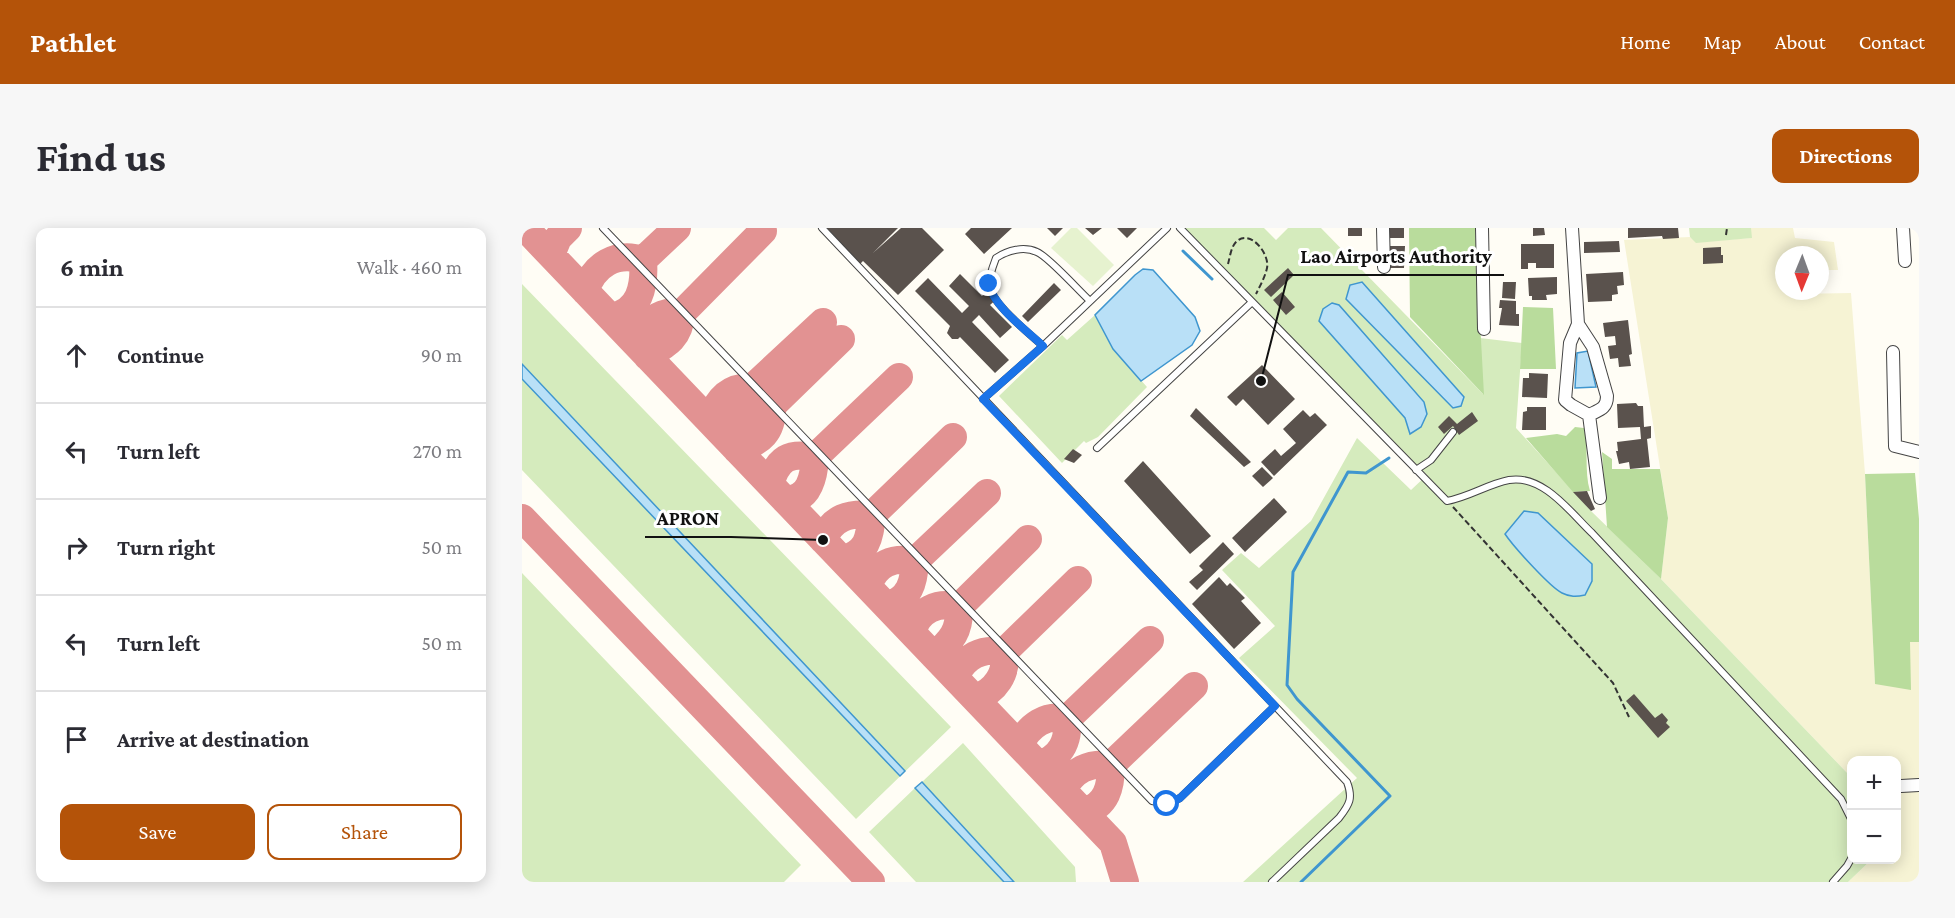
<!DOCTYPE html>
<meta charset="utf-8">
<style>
body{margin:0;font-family:"Crimson Pro",serif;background:#f7f7f7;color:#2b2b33}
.controls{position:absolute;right:18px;bottom:18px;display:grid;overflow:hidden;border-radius:12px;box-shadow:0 3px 15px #0003}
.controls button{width:54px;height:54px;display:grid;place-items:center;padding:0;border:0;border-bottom:2px solid #e1e1e2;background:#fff;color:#2b2b33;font:30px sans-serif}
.compass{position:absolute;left:1253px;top:18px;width:54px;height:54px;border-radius:50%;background:#fff;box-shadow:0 3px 15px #0003;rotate:181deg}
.stop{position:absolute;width:18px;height:18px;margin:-14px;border:4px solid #1a73e8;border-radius:50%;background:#fff}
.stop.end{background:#1a73e8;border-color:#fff;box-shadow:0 2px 6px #0008}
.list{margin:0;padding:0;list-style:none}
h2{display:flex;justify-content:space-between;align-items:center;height:78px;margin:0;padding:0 24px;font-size:26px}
h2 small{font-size:20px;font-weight:400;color:#7c7c81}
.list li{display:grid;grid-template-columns:39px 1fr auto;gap:18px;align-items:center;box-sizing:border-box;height:96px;padding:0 24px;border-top:2px solid #e1e1e2}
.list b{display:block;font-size:22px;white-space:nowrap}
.list em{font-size:20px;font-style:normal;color:#7c7c81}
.actions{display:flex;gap:12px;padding:18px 24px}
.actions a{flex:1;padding:14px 0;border:2px solid #b45309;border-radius:12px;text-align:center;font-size:21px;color:#b45309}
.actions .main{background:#b45309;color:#fff}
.icon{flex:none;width:33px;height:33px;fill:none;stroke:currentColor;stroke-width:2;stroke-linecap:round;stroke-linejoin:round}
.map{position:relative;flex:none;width:1397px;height:654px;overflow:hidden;border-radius:12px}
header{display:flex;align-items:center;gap:36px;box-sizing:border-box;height:84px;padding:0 30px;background:#b45309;color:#fff}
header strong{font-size:28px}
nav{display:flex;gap:33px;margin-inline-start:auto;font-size:21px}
.intro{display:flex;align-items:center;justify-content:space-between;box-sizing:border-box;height:144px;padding:0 36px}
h1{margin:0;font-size:42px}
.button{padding:15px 27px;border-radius:12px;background:#b45309;color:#fff;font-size:21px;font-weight:700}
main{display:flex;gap:36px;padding:0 36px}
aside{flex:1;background:#fff;border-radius:12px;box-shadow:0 3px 15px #0003}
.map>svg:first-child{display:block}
</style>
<header>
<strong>Pathlet</strong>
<nav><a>Home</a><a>Map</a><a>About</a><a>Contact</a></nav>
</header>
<div class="intro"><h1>Find us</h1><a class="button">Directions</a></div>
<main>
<aside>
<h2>6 min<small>Walk · 460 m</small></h2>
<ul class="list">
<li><svg class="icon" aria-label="ahead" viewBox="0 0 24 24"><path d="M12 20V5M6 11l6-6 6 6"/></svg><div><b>Continue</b></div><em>90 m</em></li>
<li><svg class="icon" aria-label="left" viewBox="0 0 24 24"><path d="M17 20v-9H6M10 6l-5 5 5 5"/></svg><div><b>Turn left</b></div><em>270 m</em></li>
<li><svg class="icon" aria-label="right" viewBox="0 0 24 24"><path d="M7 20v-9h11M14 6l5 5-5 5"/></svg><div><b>Turn right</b></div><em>50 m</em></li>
<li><svg class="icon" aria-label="left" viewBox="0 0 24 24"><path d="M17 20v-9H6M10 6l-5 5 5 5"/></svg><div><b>Turn left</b></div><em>50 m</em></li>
<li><svg class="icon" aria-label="arrive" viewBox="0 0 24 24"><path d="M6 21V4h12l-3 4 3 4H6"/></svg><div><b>Arrive at destination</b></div></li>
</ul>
<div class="actions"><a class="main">Save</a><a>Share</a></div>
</aside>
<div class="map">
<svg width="1397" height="654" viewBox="0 0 1397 654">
<rect width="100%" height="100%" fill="#fffdf5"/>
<path fill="#f6f3d4" d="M1229 0H1271L1273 10 1312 14 1316 42H1298V27H1262V63H1273L1274 66 1329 65 1343 246 1353 456 1388 414H1397V654H1326L1349 632H1374L1375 607 1379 603 1375 598 1374 532H1330L1329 549 1139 351 1146 290 1102 12 1168 9 1174 14 1229 10Z"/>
<path fill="#d5ebbd" d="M661 0H742L754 12 766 0H799L961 166 958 110 1000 115 994 200 1069 283 1139 351 1329 549 1330 632H1349L1326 654H721L835 550 717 430 753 398 700 342 719 325 737 340 789 293 835 210 889 262 905 247Z
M1167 0H1229L1230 10 1174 15 1168 9Z
M0 56 429 499 334 591 0 242Z
M573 87 591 121 625 159 576 209 564 215 562 213 540 235 477 168 540 107 545 112Z
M0 345 279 637 262 654H0Z
M441 515 553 639 554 654H492L400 554Z
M393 560 482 654H394L347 604Z"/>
<path fill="#b9dc9c" d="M887 0H953L962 167 888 89Z
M1001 79 1031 80 1034 141H998Z
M1053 199 1062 200C1067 221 1062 243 1068 263L1051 264 1004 210 1035 206 1044 208Z
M1080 224 1090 231V241H1138L1146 290 1139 351 1085 299Z
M1393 245 1397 291V414H1388L1389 462 1353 456 1343 246Z"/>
<path fill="#e6f2cf" d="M549 0H555L592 37 571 58 529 20Z"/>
<path fill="#b9e0f7" stroke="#3f96cf" stroke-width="1.5" d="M621 41 631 42 673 89 678 103 670 117 619 153 591 121 573 87 613 47Z
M840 54 942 169 939 178 931 180 824 71 828 57Z
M810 75 817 77 902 174 905 186 899 199 888 206 883 190 797 93 801 81Z
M1066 123 1074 159 1053 160 1055 125Z
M0 136 383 543 378 548 0 151Z
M1002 283 1016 285 1070 336V353L1063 367C1054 369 1048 369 1040 365 1028 359 991 318 983 306Z
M400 554 492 654H482L393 560Z"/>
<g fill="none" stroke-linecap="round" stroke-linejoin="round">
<path stroke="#3f96cf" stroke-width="3" d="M661 23 690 51
M779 654 868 568 775 471 765 457 771 344 826 244 844 245 867 230"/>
<path stroke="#e29292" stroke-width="28" d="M3 0 591 615 603 654
M29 27 36 10 46 0
M63 63C72 37 94 23 121 32L155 0
M89 89C118 84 123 58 121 32
M114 116C121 97 137 80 159 86L241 3
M125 128C144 117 158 110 159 86
M188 193C195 171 207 158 231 159L301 94
M207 213 208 205 215 193 231 182 250 178 319 111
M215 222C239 214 251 204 250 178
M248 256C256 230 267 224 293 229L377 149
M263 272C288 272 292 249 293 229
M0 290 349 654
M301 312C310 289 327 285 350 287L431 209
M321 332C346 323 347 312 350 287
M393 333 465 265
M346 358C354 335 371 329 393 333 392 354 388 371 365 378
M390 404C396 382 416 373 437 379L506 311
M412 428C430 412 438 403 437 379
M433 449C442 429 460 419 482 424L556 352
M453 470C473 464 486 445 482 424
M498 516C507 498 524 485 545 491L628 412
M518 537C539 528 547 514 545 491
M541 562C551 542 567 534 589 537L672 458
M562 584C585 577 589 559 589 537"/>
</g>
<path fill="#5a524d" d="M305 0H376L351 25 379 0H400L422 22 376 67 341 33 338 36Z
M449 0H490L462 26 443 6Z
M525 0H541L533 8Z
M563 0H580L571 7Z
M595 0H615L605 10Z
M826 0H840V8H826Z
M867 0H882V10H867Z
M1011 0H1022L1023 7 1011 8Z
M1106 0H1156L1157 10 1141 11 1140 8 1106 10Z
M1097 13 1098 24 1062 25V14Z
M999 16H1032V40H1014V35H1006V41H999Z
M868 18H883L882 40H868Z
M1199 19V27H1201V35L1181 36V20Z
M766 40 772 47 749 69 742 62Z
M1101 44 1102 57 1095 58 1096 66 1090 67V73L1066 74 1064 46Z
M438 46 460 68 468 60 477 69 468 77 490 99 478 110 457 87 450 94 487 132 473 145 438 109 436 111H430L425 105 428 98 393 63 406 50 440 85 447 78 427 58Z
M1035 49V66L1024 67 1025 72H1010V68H1007L1006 50Z
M981 54H994L993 71 980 70Z
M532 55 539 62 506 94 500 88Z
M760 64 773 79 764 87 751 72Z
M978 72 994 73V86H997V98L977 97 980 80H977Z
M1106 92 1110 126 1107 127 1109 138 1097 139 1096 130 1088 131 1086 118 1094 117 1093 108 1083 109 1081 95Z
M740 137 773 171 746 197 721 171 714 178 705 169Z
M1007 145 1026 146 1025 170 1000 169 1001 150H1007Z
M1114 175 1116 178H1121L1122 199 1129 198V210L1125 211 1128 239 1108 241 1107 234 1097 236 1094 223H1096L1095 214 1119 211 1118 199 1096 200 1095 176Z
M1005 179H1024V202H1000L1001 184 1005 183Z
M674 180 729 234 722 239 668 188Z
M781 182 788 189 793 185 805 197 752 248 739 234 753 221 759 228 774 215 761 201Z
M950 184 956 193 937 207 931 198 922 206 916 199 927 188 935 196Z
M551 221 560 227 552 235 542 231Z
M621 233 689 308 668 326 602 253Z
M740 239 751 250 741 259 730 248Z
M1065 263 1073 281 1069 283 1051 264Z
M752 270 765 284 723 324 710 310Z
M701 314 712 326 675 362 667 354 681 342 677 338Z
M697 349 705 358 708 355 723 370 719 373 739 395 712 421 670 376Z
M1112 466 1133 490 1140 485 1146 492 1144 495 1148 499 1136 510 1104 473Z"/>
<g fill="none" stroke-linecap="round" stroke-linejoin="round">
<defs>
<path id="lane" d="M81 0 630 573 645 576 658 570 753 478
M300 0 825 554C831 570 828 576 817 590L750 654
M658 0 925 273C947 269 966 256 987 252 1021 246 1049 285 1070 305L1319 571 1330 593
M568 73C556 62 527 29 515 24 502 18 486 22 474 30 471 38 467 48 467 57 469 75 507 105 521 118L645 0
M461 171 521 118
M575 220 730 74
M894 242 909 232 931 204
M1311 654 1325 638 1330 629"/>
<path id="street" d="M861 0 862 39
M960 0 962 101
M1050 0 1056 96 1048 115 1043 172 1049 177 1067 187C1077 182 1085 181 1085 168L1071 119 1056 96
M1381 0 1383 33
M1371 124 1373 218 1397 224
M1067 187 1078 270
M1379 558 1397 557"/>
</defs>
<use href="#lane" stroke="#444" stroke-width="8"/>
<use href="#street" stroke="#444" stroke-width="14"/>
<path stroke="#333" stroke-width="2" stroke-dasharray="6 3" stroke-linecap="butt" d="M1204 7 1205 0
M706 36C708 29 709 19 714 14 728 0 748 26 745 40 743 49 738 58 734 66
M931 279 1091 455 1107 489"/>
<use href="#lane" stroke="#fff" stroke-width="6"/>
<use href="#street" stroke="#fff" stroke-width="12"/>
</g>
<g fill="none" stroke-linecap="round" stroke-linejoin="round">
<path stroke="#1a73e8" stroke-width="8" d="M467 56C471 78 504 102 521 118L461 171 753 478 658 570 645 576"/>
</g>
<path fill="none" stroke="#111" stroke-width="2" d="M739 153L766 47H982M301 312L209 309H123"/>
<g fill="#111" stroke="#fff" stroke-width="2">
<circle cx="739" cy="153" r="6"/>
<circle cx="301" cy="312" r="6"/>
</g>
<g font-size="20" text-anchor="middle" font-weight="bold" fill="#111" stroke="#fff" stroke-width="6" stroke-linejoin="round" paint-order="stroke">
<text x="874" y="35">Lao Airports Authority</text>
<text x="166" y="297">APRON</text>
</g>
</svg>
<div class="controls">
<button>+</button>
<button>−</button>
</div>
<svg class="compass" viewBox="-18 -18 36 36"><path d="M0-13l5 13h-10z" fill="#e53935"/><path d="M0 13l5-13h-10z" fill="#7c7c81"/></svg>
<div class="stop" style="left:645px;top:576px"></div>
<div class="stop end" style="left:467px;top:56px"></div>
</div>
</main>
